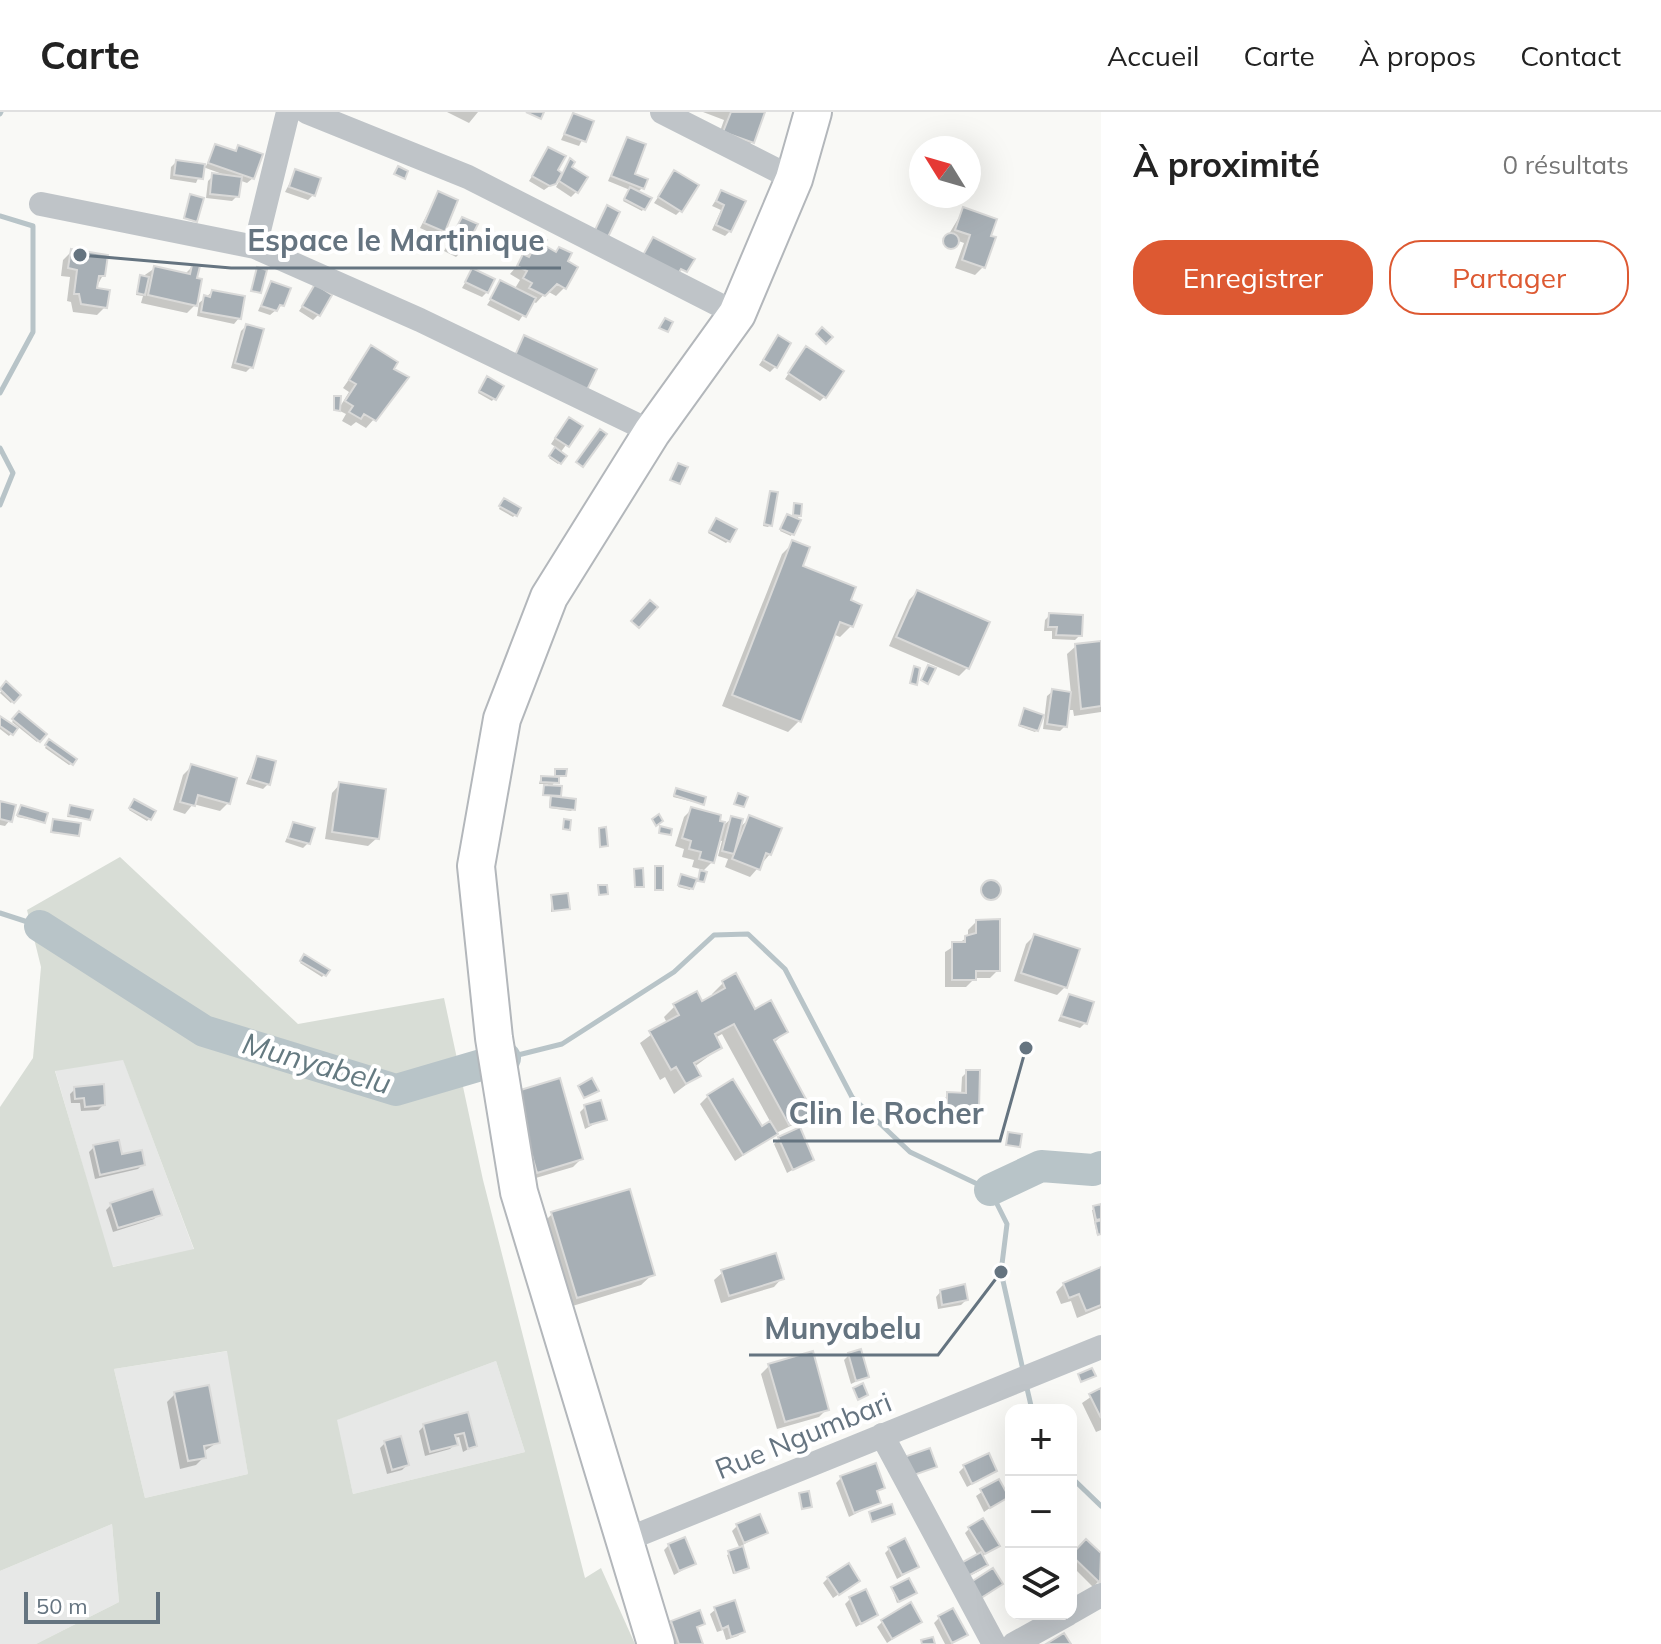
<!DOCTYPE html>
<html lang="fr">
<meta charset="utf-8">
<style>
body{margin:0;font-family:Mulish,sans-serif;background:#f2f2f2;color:#222}
.controls{position:absolute;right:24px;bottom:24px;display:grid;overflow:hidden;border-radius:16px;box-shadow:0 8px 32px #0002}
.controls button{width:72px;height:72px;display:grid;place-items:center;padding:0;border:0;border-bottom:2px solid #e0e0e0;background:#fff;color:#222;font:40px sans-serif}
.compass{position:absolute;left:909px;top:24px;width:72px;height:72px;border-radius:50%;background:#fff;box-shadow:0 8px 32px #0002;rotate:307deg}
.scale{position:absolute;left:24px;bottom:20px;width:136px;box-sizing:border-box;padding-left:8px;border:4px solid #657480;border-top:0;font-size:22px;line-height:28px;white-space:nowrap;color:#657480;-webkit-text-stroke:6px #fff;paint-order:stroke}
.list{margin:0;padding:0;list-style:none}
h2{display:flex;justify-content:space-between;align-items:center;height:104px;margin:0;padding:0 32px;font-size:34px}
h2 small{font-size:26px;font-weight:400;color:#767676}
.actions{display:flex;gap:16px;padding:24px 32px}
.actions a{flex:1;padding:18px 0;border:2px solid #dd5932;border-radius:32px;text-align:center;font-size:28px;color:#dd5932}
.actions .main{background:#dd5932;color:#fff}
.icon{flex:none;width:44px;height:44px;fill:none;stroke:currentColor;stroke-width:2;stroke-linecap:round;stroke-linejoin:round}
.map{position:relative;flex:none;width:1101px;height:1532px;overflow:hidden}
header{display:flex;align-items:center;gap:48px;box-sizing:border-box;height:112px;padding:0 40px;background:#fff;border-bottom:2px solid #e0e0e0}
header strong{font-size:38px}
nav{display:flex;gap:44px;margin-inline-start:auto;font-size:28px}
main{display:flex}
aside{flex:1;background:#fff}
.map>svg:first-child{display:block}
</style>
<header>
<strong>Carte</strong>
<nav><a>Accueil</a><a>Carte</a><a>À propos</a><a>Contact</a></nav>
</header>
<main>
<div class="map">
<svg width="1101" height="1532" viewBox="0 0 1101 1532">
<rect width="100%" height="100%" fill="#f9f9f6"/>
<path fill="#e7e8e7" d="M123 947 194 1138 112 1155 55 958Z
M228 1239 248 1362 145 1386 114 1257Z
M496 1249 525 1340 353 1382 336 1308Z
M112 1412 119 1490 36 1532H0V1459Z"/>
<path fill="#d8ddd6" fill-rule="evenodd" d="M120 745 298 912 444 886 483 1068 585 1466 601 1456 635 1532H36L119 1490 112 1412 0 1459V995L33 946 41 855 27 798ZM123 948 194 1137 113 1155 55 959ZM227 1239 248 1362 145 1386 114 1257ZM496 1249 525 1340 353 1382 337 1308Z"/>
<path fill="#0003" d="M447 0H478L469 11Z
M703 0H763L752 30 744 38 717 28 724 8Z
M573 3 591 10 579 34 561 28Z
M627 27 632 63 642 76 637 81 649 87 642 99 623 89 630 78 608 69Z
M216 34 234 40 239 35 253 66 247 71 239 68 237 84 232 89 206 86 208 69 213 64 225 63 203 55 196 71 170 67 171 55 176 50 206 54Z
M549 37 563 45 554 71 544 78 529 69Z
M570 49 576 80 571 85 556 75Z
M296 59 313 83 308 88 285 80Z
M675 61 681 98 676 103 654 91Z
M721 80 730 119 725 124 712 118 721 98 712 94Z
M438 81 443 119 438 124 420 116Z
M964 97 983 155 975 163 955 156 964 131 956 128 948 137 943 132Z
M463 107 461 140 456 145 444 139Z
M540 127 541 134 565 150 564 176 556 184 547 179 536 191 532 189 519 209 487 193 501 171 514 178 520 168 510 162Z
M71 140 103 163 95 178 105 195 97 203 73 200 71 190 67 189 70 165 61 164 63 148Z
M192 155 195 193 187 201 141 191 143 184 136 183 139 167 155 156 184 163Z
M472 159 487 180 482 185 462 176Z
M271 171 282 193 270 203 258 199Z
M315 175 318 203 313 208 299 199Z
M212 180 239 206 234 212 197 204 199 191Z
M246 214 251 255 246 260 231 256 241 219Z
M778 225 775 255 770 260 759 253Z
M371 236 374 307 366 316 356 310 351 314 342 309 346 302 338 298 349 280 343 276Z
M801 242 825 284 820 289 785 267Z
M485 269 501 275 492 289 478 281Z
M564 312 580 314 560 341 564 344 558 352 549 346 557 336 551 332Z
M771 381 770 413 768 415 763 414Z
M502 390 515 403 513 405 499 397Z
M795 393 799 403 791 424 780 419 786 406H792Z
M714 410 728 429 726 431 708 421Z
M793 431 800 455 848 489 851 514 840 525 833 522 799 609 788 620 722 594 782 442Z
M917 480 967 556 959 564 889 534 909 488Z
M1050 503 1080 523 1075 528 1052 527V519H1044L1045 508Z
M1101 531V600L1074 604 1073 598H1067L1065 614 1060 619 1043 617 1047 584 1053 579 1071 582 1067 542 1076 534Z
M6 572 18 583 11 591 0 581Z
M1024 599 1037 618 1035 620 1018 614Z
M19 602 44 622 37 630 12 610Z
M0 606 15 617 9 624 0 617Z
M49 630 71 652 69 653 45 636Z
M257 646 268 672 263 677 246 672Z
M191 655 228 691 220 699 193 692 185 702 173 698 183 663Z
M556 659 564 663 557 665 551 676H560L559 687 573 697 571 699 549 696 550 684H542L548 672H539L540 668 554 666Z
M340 672 377 726 368 734 325 727 332 681Z
M675 680 702 692 673 685Z
M0 691 10 708 5 714 0 713Z
M133 691 149 707 147 709 129 698Z
M21 695 43 710 17 705Z
M71 695 88 707 67 705Z
M692 697 725 712 732 706 738 717 750 706 770 742 750 765 725 755 728 747 718 744 722 729 718 728 712 750 701 761 702 769H694L690 778 678 775 682 764 697 769 699 763 704 758 692 755 694 748 682 745 684 737 675 734 684 705Z
M54 709 78 723 51 721Z
M293 712 308 731 303 736 285 730Z
M981 779a9 9 0 1 1 18 0a9 9 0 1 1-18 0Z
M552 785 568 796 551 800Z
M976 810 998 858 990 866H975L966 875H945V840L968 825V818Z
M1034 824 1066 874 1057 883 1014 869 1026 832Z
M305 845 327 858 322 865 300 851Z
M723 871 755 899 785 920 774 931 810 999 799 1010 776 1021 735 1049 700 992 708 984 761 1017 771 1011 722 922 715 926 720 936 694 955 699 963 674 982 665 965 660 968 640 931 667 911 664 905 675 894 701 891 713 884 712 882Z
M1069 885 1085 911 1080 916 1058 909Z
M967 960 977 997 972 1002 942 1001 943 988 948 983H961L962 965Z
M75 977 103 993 98 998 81 999 80 991H71L70 982Z
M506 990 581 1047 573 1055 529 1068Z
M585 995 604 1007 585 1017 580 1000Z
M779 1027 812 1047 787 1061 774 1032Z
M94 1035 121 1045 143 1052 138 1057 95 1067 89 1040Z
M111 1093 159 1102 154 1107 113 1120 106 1098Z
M1101 1095V1121L1097 1123 1092 1098Z
M552 1102 653 1162 641 1173 566 1196 541 1113Z
M1101 1158V1196L1077 1206 1071 1189 1061 1192 1056 1180 1064 1172Z
M723 1160 782 1166 774 1175 721 1191 714 1168Z
M941 1179 966 1188 961 1193 938 1197 936 1185Z
M849 1243 867 1264 851 1272 844 1248Z
M769 1254 827 1297 819 1305 777 1317 761 1262Z
M1101 1278V1318L1096 1320 1082 1291Z
M175 1282 218 1330 203 1340 204 1345 196 1353 180 1357 167 1290Z
M466 1303 474 1334 463 1340 459 1325 454 1326 455 1332 450 1337 425 1344 419 1319 424 1314Z
M385 1331 407 1353 402 1358 387 1362 380 1336Z
M964 1355 995 1359 967 1375 959 1360Z
M841 1366 882 1375 877 1380 879 1390 849 1405 836 1371Z
M998 1369 1006 1385 984 1400 976 1384Z
M737 1414 766 1420 741 1434 747 1456 733 1462 727 1443 740 1437 732 1419Z
M970 1416 997 1434 981 1445 986 1453 981 1458 953 1473 978 1444 965 1421Z
M1086 1430 1101 1444V1467L1093 1475 1071 1453V1445Z
M669 1433 693 1452 674 1463 664 1438Z
M890 1436 917 1455 897 1467 885 1441Z
M828 1466 858 1469 833 1486 823 1471Z
M892 1477 913 1483 897 1491Z
M850 1487 876 1503 856 1515 845 1492Z
M716 1497 743 1519 738 1524 726 1528 723 1518 717 1520 710 1502Z
M939 1506 965 1523 952 1532H945L934 1511Z
M920 1509 887 1531 877 1515 882 1510Z
M673 1510 703 1511 695 1517 701 1532H673L667 1515Z"/>
<g fill="none" stroke-linecap="round" stroke-linejoin="round">
<path stroke="#b8c4c8" stroke-width="5" d="M0 2 1 0
M0 104 33 114V220L0 281
M0 336 13 361 0 393
M0 801 40 814
M510 945 562 932 674 860 714 823 748 822 785 857 852 985 910 1040 990 1078 1007 1112 1001 1160 1023 1258
M1026 1272 1032 1298
M1071 1365 1101 1394"/>
<path stroke="#b8c4c8" stroke-width="32" d="M40 814 204 919 396 978 505 946
M990 1078 1041 1054 1093 1058 1101 1055"/>
</g>
<path fill="#a7afb5" stroke="#dadad9" stroke-width="2" d="M526 0H544L541 7Z
M731 0H765L754 31 723 20Z
M573 1 594 9 586 30 564 22Z
M627 25 646 32 635 62 648 67 644 77 611 64Z
M215 32 236 39 238 33 263 42 254 67 208 51Z
M548 35 566 44 558 58 562 61 556 72 550 74 532 64Z
M570 46 575 50 572 55 588 65 578 81 559 69Z
M176 48 205 52 203 67 174 63Z
M398 54 408 59 405 67 394 62Z
M295 57 321 66 315 84 289 75Z
M674 58 699 73 682 100 658 85Z
M212 61 242 65 239 85 210 82Z
M630 75 652 86 645 98 624 87Z
M721 78 746 89 731 120 716 113 724 93 716 89Z
M438 79 458 88 445 120 424 111Z
M190 82 204 86 197 110 184 106Z
M607 93 620 100 607 127 594 120Z
M963 95 997 107 991 124 996 125 985 156 962 148 970 123 955 118Z
M462 105 478 112 463 141 447 133Z
M943 129a8 8 0 1 1 16 0a8 8 0 1 1-16 0Z
M540 124 547 128 544 133 556 140 559 135 572 141 568 149 578 155 566 177 557 172 545 184 529 176 532 171 523 166 527 159 517 154 523 142 529 145Z
M653 125 695 147 687 160 681 157 677 164 642 145Z
M71 137 108 143 105 164H99L97 176 110 178 107 196 81 192 79 182H74L77 158 68 156Z
M192 153 200 154 197 166 202 167 197 194 148 183 154 154 190 162Z
M257 155 267 158 261 181 251 179Z
M472 156 495 167 488 181 465 170Z
M140 163 149 165 145 183 137 181Z
M500 168 536 186 526 205 490 187Z
M271 169 291 176 284 194 280 193 277 199 261 194Z
M315 172 332 183 320 204 302 194Z
M212 178 245 184 241 207 201 200 204 183 210 185Z
M665 206 673 210 668 220 659 216Z
M246 212 264 217 253 256 235 251Z
M822 215 833 225 826 232 816 222Z
M524 223 597 257 585 282 513 248Z
M778 223 791 231 777 256 763 248Z
M371 233 398 250 394 257 409 265 376 309 364 302 361 307 349 300 353 294 345 289 356 272 349 268Z
M806 234 844 259 826 286 788 261Z
M487 264 504 274 496 288 479 279Z
M334 284H341L340 299 334 298Z
M569 305 583 314 569 335 555 326Z
M600 317 607 322 583 355 576 350Z
M555 335 567 344 561 352 549 344Z
M678 351 688 355 680 372 670 368Z
M770 379 778 380 772 414 764 412Z
M504 386 521 396 517 404 499 394Z
M794 391 802 392 801 404 793 403Z
M787 402 801 408 794 423 780 417Z
M716 406 737 417 730 430 709 419Z
M792 428 810 435 803 454 856 475 851 488 862 493 853 515 840 510 801 610 732 583Z
M917 478 990 510 969 557 896 525Z
M650 488 658 495 639 516 631 509Z
M1049 501 1083 503 1082 524 1056 523 1057 515H1048Z
M1101 529V594L1081 597 1075 532Z
M928 553 936 556 928 572 921 568Z
M914 554 920 556 917 573 910 571Z
M6 569 21 583 14 591 0 577Z
M1052 577 1071 580 1067 615 1047 612Z
M1024 596 1044 603 1038 619 1019 613Z
M19 599 47 622 40 630 12 607Z
M0 604 18 616 13 623 0 614Z
M49 627 77 647 73 653 45 633Z
M257 644 276 649 270 673 250 667Z
M191 652 237 666 230 692 198 683 195 694 180 690Z
M555 657H567L566 664H555Z
M541 664 559 665V671L541 670Z
M339 670 386 677 379 727 332 720Z
M544 673 562 674 561 684 543 683Z
M676 676 706 685 704 693 674 683Z
M738 681 748 685 744 695 734 692Z
M551 684 576 687 575 698 550 695Z
M134 687 156 699 151 708 129 696Z
M0 689 16 693 12 710 0 707Z
M21 693 48 701 45 711 17 703Z
M70 693 93 698 90 708 68 703Z
M691 695 721 703 720 709 725 710 714 751 699 747 701 740 689 737 691 729 682 726Z
M659 702 663 709 656 714 652 707Z
M749 703 782 716 771 743 766 741 760 758 732 747Z
M731 704 743 707 734 742 722 739Z
M53 707 81 711 79 724 51 720Z
M564 707 571 708 570 718 563 717Z
M293 710 315 716 310 732 288 726Z
M660 714 672 717 671 723 659 721Z
M606 715 608 734 600 735 599 716Z
M655 754H663V778H655Z
M643 756 644 775H635L634 757Z
M700 758 707 760 704 770 698 769Z
M681 762 697 767 693 777 678 773Z
M981 778a10 10 0 1 1 20 0a10 10 0 1 1-20 0Z
M598 773H607L608 782 599 783Z
M568 781 570 797 553 799 551 783Z
M1000 807V859H976V868H952V830H965V824L976 821V808Z
M1034 822 1080 837 1067 876 1021 861Z
M304 842 330 858 326 864 300 849Z
M736 861 755 897 771 888 788 920 774 928 813 1000 789 1013 734 912 715 922 722 936 694 951 701 964 686 972 676 955 671 958 649 919 679 903 673 892 697 879 702 889 725 876 722 869Z
M1069 882 1094 890 1087 912 1061 904Z
M966 958H980L979 998 947 996V980L966 981Z
M560 966 583 1047 537 1061 514 980Z
M592 966 599 979 584 986 578 974Z
M733 967 762 1014 770 1009 778 1022 743 1043 707 983Z
M104 972 105 993 85 995 84 986 75 987 74 975Z
M601 988 607 1008 589 1013 584 993Z
M800 1015 814 1048 793 1058 778 1025Z
M1008 1020 1022 1022 1020 1035 1006 1033Z
M119 1028 122 1042 142 1038 145 1053 100 1063 93 1033Z
M153 1077 162 1103 118 1116 110 1091Z
M630 1077 655 1163 577 1186 551 1100Z
M1101 1092V1107L1096 1108 1093 1094Z
M1101 1108V1122L1098 1123 1095 1110Z
M776 1141 784 1167 729 1184 721 1158Z
M1101 1155V1193L1086 1199 1079 1182 1069 1186 1063 1171Z
M965 1172 968 1188 942 1193 940 1178Z
M861 1237 869 1265 856 1269 848 1241Z
M813 1239 829 1298 785 1310 768 1252Z
M1092 1256 1096 1264 1081 1270 1078 1262Z
M863 1271 868 1283 858 1288 853 1276Z
M209 1273 220 1331 204 1334 206 1346 188 1349 174 1280Z
M1101 1276V1306L1089 1282Z
M468 1300 477 1334 468 1337 464 1321 455 1323 458 1333 430 1340 423 1312Z
M401 1324 409 1353 392 1358 384 1329Z
M930 1336 937 1355 908 1365 901 1346Z
M989 1341 997 1359 972 1372 963 1353Z
M876 1351 885 1376 877 1379 881 1391 854 1401 840 1364Z
M999 1367 1009 1385 990 1396 980 1377Z
M809 1379 812 1395 802 1397 799 1381Z
M892 1392 895 1402 872 1410 869 1400Z
M760 1402 768 1421 744 1431 736 1412Z
M983 1406 1000 1434 985 1442 968 1415Z
M685 1425 696 1452 679 1459 668 1432Z
M905 1426 919 1455 902 1463 888 1435Z
M1086 1427 1101 1441 1100 1471 1071 1443Z
M743 1434 749 1456 735 1461 728 1439Z
M981 1440 988 1453 959 1469 952 1456Z
M849 1451 860 1469 839 1483 827 1465Z
M993 1456 1003 1472 981 1486 971 1470Z
M909 1466 917 1481 899 1490 891 1475Z
M866 1477 878 1503 861 1512 849 1485Z
M735 1488 745 1520 731 1525 728 1514 722 1517 714 1495Z
M911 1490 922 1510 892 1527 881 1508Z
M953 1496 968 1523 952 1531 938 1504Z
M700 1498 705 1512 697 1515 703 1532H679L671 1509Z
M1064 1521 1071 1532H1046Z
M933 1525 935 1532H922L921 1528Z"/>
<g fill="none" stroke-linecap="round" stroke-linejoin="round">
<defs>
<path id="highway" d="M656 1532 519 1080 494 926 476 754 502 607 549 485 652 320 737 202 794 67 813 0"/>
</defs>
<use href="#highway" stroke="#b3b7bb" stroke-width="40"/>
<path stroke="#bfc4c8" stroke-width="24" d="M307 0 468 65 737 202
M662 0 794 67
M41 92 255 135 420 208 652 320
M255 135 288 0
M882 1323 994 1532
M623 1429 1101 1235
M1071 1500 1101 1483
M1014 1532 1068 1502"/>
<use href="#highway" stroke="#fff" stroke-width="36"/>
</g>
<g text-anchor="middle" dominant-baseline="central" stroke-width="8" stroke-linejoin="round" paint-order="stroke">
<g font-size="28" fill="#657480" stroke="#fff">
<text transform="translate(803 1323) rotate(-22)">Rue Ngumbari</text>
</g>
<g font-size="30" font-style="italic" fill="#657a81" stroke="#fff">
<text transform="translate(317 951) rotate(16)">Munyabelu</text>
</g>
</g>
<path fill="none" stroke="#657480" stroke-width="3" d="M80 143L231 156H561M1026 936L1000 1029H773M1001 1160L938 1243H749"/>
<g fill="#657480" stroke="#fff" stroke-width="3">
<circle cx="80" cy="143" r="8"/>
<circle cx="1026" cy="936" r="8"/>
<circle cx="1001" cy="1160" r="8"/>
</g>
<g font-size="30" text-anchor="middle" font-weight="bold" fill="#657480" stroke="#fff" stroke-width="8" stroke-linejoin="round" paint-order="stroke">
<text x="396" y="139">Espace le Martinique</text>
<text x="886" y="1012">Clin le Rocher</text>
<text x="843" y="1227">Munyabelu</text>
</g>
</svg>
<div class="controls">
<button>+</button>
<button>−</button>
<button><svg class="icon" aria-label="layers" viewBox="0 0 24 24"><path d="M12 4l9 5-9 5-9-5zM3 14l9 5 9-5"/></svg></button>
</div>
<svg class="compass" viewBox="-18 -18 36 36"><path d="M0-13l5 13h-10z" fill="#e53935"/><path d="M0 13l5-13h-10z" fill="#767676"/></svg>
<div class="scale">50 m</div>
</div>
<aside>
<h2>À proximité<small>0 résultats</small></h2>
<ul class="list">
</ul>
<div class="actions"><a class="main">Enregistrer</a><a>Partager</a></div>
</aside>
</main>
